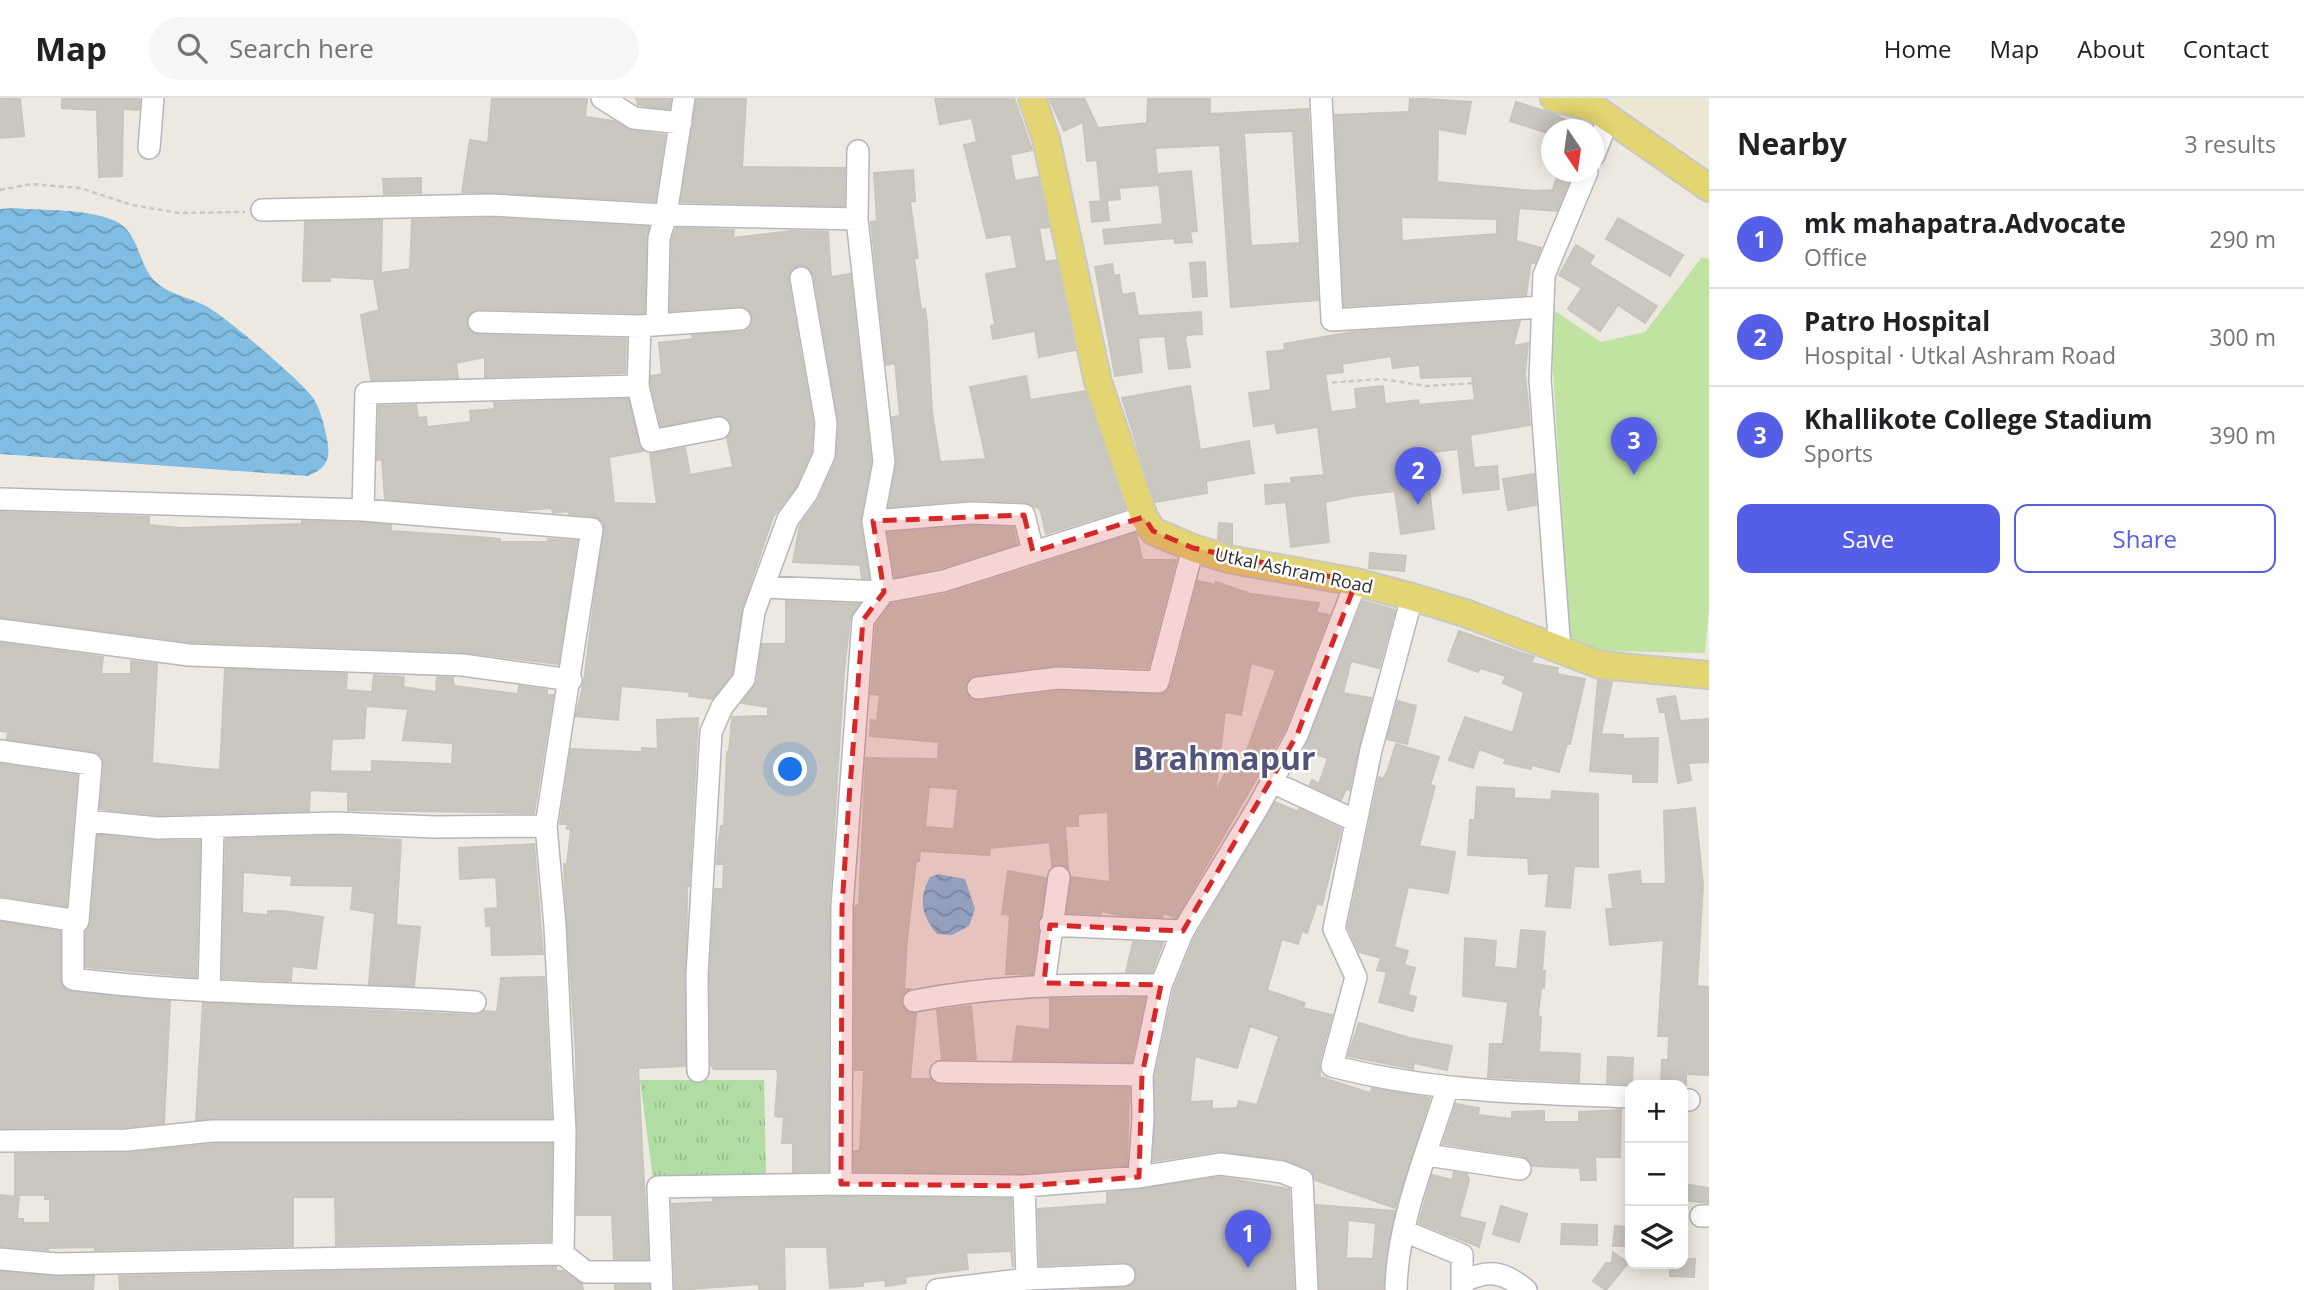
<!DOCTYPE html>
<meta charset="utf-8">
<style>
body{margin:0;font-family:"Open Sans",sans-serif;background:#f6f6f6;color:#202124}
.controls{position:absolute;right:21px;bottom:21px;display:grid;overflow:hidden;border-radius:14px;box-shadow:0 4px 18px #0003}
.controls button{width:63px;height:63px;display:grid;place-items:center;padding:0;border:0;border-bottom:2px solid #e0e0e0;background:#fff;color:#202124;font:35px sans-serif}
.compass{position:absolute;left:1541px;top:21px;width:63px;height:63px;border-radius:50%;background:#fff;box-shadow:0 4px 18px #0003;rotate:167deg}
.you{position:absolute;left:791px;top:672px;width:24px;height:24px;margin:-18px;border:5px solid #fff;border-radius:50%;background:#1a73e8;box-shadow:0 0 0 10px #1a73e833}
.badge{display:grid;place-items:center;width:46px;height:46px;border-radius:50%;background:#545ee7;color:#fff;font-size:23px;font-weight:700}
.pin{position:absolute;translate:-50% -58px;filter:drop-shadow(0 2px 4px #0008)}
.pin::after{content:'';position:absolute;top:37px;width:24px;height:21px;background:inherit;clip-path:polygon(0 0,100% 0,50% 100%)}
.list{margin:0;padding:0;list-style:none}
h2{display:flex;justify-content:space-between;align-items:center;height:91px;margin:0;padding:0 28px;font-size:30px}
h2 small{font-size:23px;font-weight:400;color:#757577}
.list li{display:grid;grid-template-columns:46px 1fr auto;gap:21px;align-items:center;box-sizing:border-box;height:98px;padding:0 28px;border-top:2px solid #e0e0e0}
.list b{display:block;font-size:26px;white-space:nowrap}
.list p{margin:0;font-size:23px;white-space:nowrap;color:#757577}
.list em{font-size:23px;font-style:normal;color:#757577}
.actions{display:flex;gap:14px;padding:21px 28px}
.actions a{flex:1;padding:16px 0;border:2px solid #545ee7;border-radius:14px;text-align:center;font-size:24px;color:#545ee7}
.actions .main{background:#545ee7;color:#fff}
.icon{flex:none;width:38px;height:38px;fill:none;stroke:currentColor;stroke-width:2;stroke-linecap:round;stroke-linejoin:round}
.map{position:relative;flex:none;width:1709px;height:1192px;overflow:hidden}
header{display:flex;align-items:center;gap:42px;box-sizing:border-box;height:98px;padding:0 35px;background:#fff;border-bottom:2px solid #e0e0e0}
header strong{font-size:33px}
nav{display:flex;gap:38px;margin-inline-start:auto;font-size:24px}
.search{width:490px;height:63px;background:#f6f6f6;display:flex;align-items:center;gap:18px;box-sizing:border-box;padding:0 24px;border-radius:38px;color:#757577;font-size:26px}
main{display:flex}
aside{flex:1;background:#fff}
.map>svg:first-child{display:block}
</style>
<header>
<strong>Map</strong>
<div class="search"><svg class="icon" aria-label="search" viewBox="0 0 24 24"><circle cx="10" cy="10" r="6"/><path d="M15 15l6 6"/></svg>Search here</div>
<nav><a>Home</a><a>Map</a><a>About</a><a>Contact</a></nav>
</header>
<main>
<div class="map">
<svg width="1709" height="1192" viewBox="0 0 1709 1192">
<defs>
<pattern id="grass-tufts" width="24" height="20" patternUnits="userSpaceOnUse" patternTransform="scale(1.75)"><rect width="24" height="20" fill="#b1dda4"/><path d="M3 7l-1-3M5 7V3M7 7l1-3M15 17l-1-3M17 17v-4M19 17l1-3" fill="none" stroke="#99be8e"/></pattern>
<pattern id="water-waves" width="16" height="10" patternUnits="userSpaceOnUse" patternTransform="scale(1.75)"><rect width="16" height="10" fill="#81bde3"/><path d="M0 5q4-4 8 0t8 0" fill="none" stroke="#6a9ab8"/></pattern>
</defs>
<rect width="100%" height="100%" fill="#ede9e1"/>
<path fill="#ece7d3" d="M1609 0H1709V70Z"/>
<path fill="url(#grass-tufts)" d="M640 982H764L766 1077 653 1081Z"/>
<path fill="#c0e3a1" d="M1702 159 1709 161V511L1705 555 1602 553 1570 544 1549 209 1601 244 1645 234Z"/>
<path fill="url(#water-waves)" d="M14 110C45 113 86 110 115 123 138 133 138 163 152 180 166 196 186 198 204 207 223 216 296 279 310 296 320 307 324 327 327 341 331 361 327 370 308 378L0 356V111Z
M938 776 965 781 975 811 969 828 952 837 937 836C921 817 918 801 930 779Z"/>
<path fill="#c9c7bf" stroke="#c9c5bb" stroke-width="2" fill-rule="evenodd" d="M0 0H20L24 38 0 40Z
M62 0H140L139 12 123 11 122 78 99 79 97 12 62 10Z
M492 0H587L585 19 614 23 633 33 665 37 655 103 462 94 470 42 488 45Z
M636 0H671L669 11 638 7Z
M697 0H746L742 69 845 70 844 108 681 104Z
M935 0H1014L1032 52 1010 57 1015 83 1038 79 1049 129 1039 130 1045 164 1056 162 1075 252 1039 259 1035 233 993 241 991 228 995 227 986 176 1017 170 1011 136 987 140 964 47 977 44 972 20 940 26Z
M1049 0H1084L1098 30 1147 25 1148 0H1210V16L1308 11 1318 202 1231 209 1220 47 1155 50 1158 87 1119 90 1120 101 1101 103 1097 62 1087 63 1083 24 1064 33ZM1293 33 1300 145 1251 148 1244 35Z
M1410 0 1471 4 1465 36 1438 31 1437 84 1535 93 1553 92 1558 74H1573L1557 113 1519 110 1516 143 1541 150 1535 165 1531 164 1526 197 1344 208 1335 17 1409 14ZM1401 119 1497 121V136L1402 143Z
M1516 4 1554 16 1585 32H1551V36L1510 23Z
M913 72 915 103 910 104 918 160H914L921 212 925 211 927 225 932 314 940 364 986 361 970 289 1026 278 1030 302 1085 293 1125 411 1046 436 1040 411 1025 404 970 402 889 409 897 363 892 319 900 318 895 265 886 267 871 124 877 123 874 75Z
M1191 73 1197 133 1190 134 1192 144 1175 145 1174 140 1105 146 1103 132 1163 126 1158 76Z
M421 80V95L384 96 383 81Z
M1107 103 1109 122 1092 124 1090 104Z
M491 120 649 129 644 215 479 211 472 213 466 223 468 231 479 237 626 241 625 275 485 279V259L456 265 458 280 371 282 361 217 379 212 374 181 330 179V183H303L305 124 382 122 381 175 410 171 412 122Z
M1618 120 1683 157 1670 178 1606 141Z
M676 130 734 132 733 140 792 133 828 134 831 179 850 176 871 364 860 423 869 480H862L860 467 793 464 800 427 819 401 836 362 839 326 814 178 806 168 798 167 789 175 788 182 813 326 811 354 796 388 773 419 742 510 732 576 712 601 689 598 690 594 621 588 618 622 576 618 584 583 604 425 594 418 569 416 568 413 553 415 552 410 525 412 385 401 382 361 377 362 379 308 416 307 418 320 426 319 427 329 471 324 470 313 495 311 494 305 628 301 643 353 609 359 614 405 657 406 650 356 685 350 690 377 733 369 727 340 732 328 724 318 661 328 651 287V278L662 276 659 245 693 241 692 237 742 234 751 227 753 221 750 213 740 208 670 213 672 142Z
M1576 147 1594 158 1589 166 1657 208 1645 225 1618 207 1600 233 1568 211 1582 190 1559 177Z
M1205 164 1207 198 1193 199 1190 165Z
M1112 166 1114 178 1119 177 1122 197 1134 195 1138 218 1201 214 1202 236 1187 237 1185 241 1190 269 1169 271 1165 238 1138 240 1142 274 1115 278 1095 169Z
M1520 223 1513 248 1528 245 1525 276 1530 327 1470 337 1474 370 1497 368 1499 391 1463 395 1458 351 1425 355 1434 431 1401 436 1395 393 1353 398 1325 404 1329 444 1291 449 1286 404 1266 406 1265 387 1292 385 1291 380 1324 377 1318 329 1277 335 1275 325 1254 328 1249 295 1271 292 1267 254 1285 252 1284 246 1352 234ZM1391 258 1393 270 1420 267 1421 280 1472 278 1475 302 1419 307 1418 302 1385 306 1383 288 1355 291 1357 311 1331 314 1325 276 1343 274 1342 266Z
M1190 288 1200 352 1249 343 1254 375 1206 383 1207 395 1155 404 1122 300Z
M1534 376 1536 407 1508 412 1503 381Z
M0 414 149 419V427L181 430 302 426V423L362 425 391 427V433L478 439 500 441V444H547L548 441 577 443 558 566 463 554 190 544 0 519Z
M1219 425 1232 426V446L1218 441Z
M971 428 1013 430 1017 446 940 470 895 479 888 435Z
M1136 435 1142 462H1176L1148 570 1058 567 976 577 966 586 968 598 980 603 1059 593 1164 596 1171 587 1198 483 1215 487 1216 484 1251 496 1319 505 1316 514 1329 517 1285 631 1176 820 1164 815 1162 819 1118 817 1102 813 1101 816 1067 815 1072 779 1110 784 1108 714 1078 716V728H1065L1068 770 1060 766 1052 768 1050 744 990 750 989 757 920 753 919 763H916L907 842 904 891H910L902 898 901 905 904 912 916 916 910 981H930L941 987 1129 990 1127 1067 1024 1075 854 1073V1053H860L864 972H855V809L859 806 866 660 938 661 939 644 870 638 871 622 877 623 880 597 871 596 876 527 891 506 947 496ZM1251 565 1276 572 1242 666 1231 663 1215 696 1225 614 1241 617ZM929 689 958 691 954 731 925 729Z
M1370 455 1406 458 1404 473 1369 470Z
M786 503 859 506 850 521 844 574 829 808 828 1073 793 1074V1045H782L784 1019 775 1018 778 975 776 971H714L711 967 710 877 715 791H723L724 766H717L718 748 721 728H724L727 654H729L732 619 768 618V609L742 605 757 584 762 546H786Z
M1363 503 1395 512 1379 570 1351 563 1343 595 1371 600 1349 692 1346 691 1341 702 1310 687 1312 682 1319 686 1328 660 1304 653Z
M1459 533 1534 559 1531 565 1558 570 1557 576 1585 581 1570 646H1567L1559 674 1532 667 1531 671 1504 665 1506 661 1479 651 1473 670 1449 662 1465 619 1513 635 1524 594 1503 585 1506 578 1480 570 1478 574 1448 563Z
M0 545 103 559 101 576H131V563L157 566 152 665 195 670 220 672 225 571 347 576 346 592 372 594 374 577 404 579 403 589 436 594 437 579 453 580 454 588 518 596 519 588 547 592V597H553L534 715 348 712V694L310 692 309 713 158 717 100 711 104 667 99 656 7 641 8 634 0 633ZM366 608 408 611 403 642 453 645 452 666 372 663V674L330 673 332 641 364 640Z
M1598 582 1612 584 1601 636 1623 637V641L1658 640 1657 684H1633V676L1590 673Z
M1675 598 1680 623 1709 621V664L1688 665 1691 682 1678 685 1665 614H1660L1657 601Z
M1398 603 1416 608 1407 646 1387 641Z
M698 620 689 788H687L685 968 638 970 648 1161H614L612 1117H577L576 958 565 790 564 766H567L571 731H567V726H560L571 651 642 654V650L658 651 657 622Z
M1396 646 1439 659 1430 687 1435 688 1419 748 1455 754 1448 795 1408 789 1394 849 1408 853 1404 867 1415 870 1408 897 1416 899 1413 913 1379 904 1387 874 1377 872 1381 860 1359 854 1348 829 1379 679 1383 681 1387 674Z
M0 666 77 677 66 808 0 798Z
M1477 689 1514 691V700L1551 702 1552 693 1598 696V769L1574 768 1570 810 1546 808 1549 775 1529 776 1528 760 1468 757 1470 722H1475Z
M1275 704 1298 714 1299 711 1341 731 1322 807 1317 805 1307 835 1302 833 1298 846 1282 841 1267 892 1305 905 1303 910 1332 917 1319 965 1320 979 1370 995 1372 990 1430 1000 1395 1110 1315 1082 1308 1070 1284 1061 1218 1053 1153 1063 1155 978 1174 891 1195 839ZM1250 928 1279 938 1257 1007 1239 1003 1237 1010 1212 1011V1003L1190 1004 1195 958 1237 970Z
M1695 710 1703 787 1697 888 1709 889V977L1686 976V987H1661L1662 962H1668L1669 938H1658L1664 842 1610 847 1606 811H1613L1609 777 1640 773 1641 786H1666L1664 713Z
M98 737 157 743 200 742 196 879 86 869V834L91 824Z
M336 738 401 742 396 827 420 829 414 888 369 886 375 815 351 811 353 788 291 787 292 778 243 774 242 815 268 817V813H283L323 819 316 871 292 868 291 883 222 880 226 741Z
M534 746 543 856 492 857 491 827 486 828 485 811 498 810 496 779 460 781 459 750Z
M1008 773 1046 780 1032 876H1006L1010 817 1002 816Z
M0 824 60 833V881L66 892 170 903 164 1025 126 1029 0 1030Z
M1521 832 1545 834 1542 873H1545L1544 890H1541L1538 918 1541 919 1539 954 1580 956 1579 984 1488 979 1490 946H1503L1508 904 1463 898 1465 840 1496 843 1494 869 1517 871Z
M1133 844 1163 845 1152 874H1126Z
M544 879 551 1020 196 1022 203 905 474 917 484 913 497 914 501 880Z
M1145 900 1131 964 1013 962 1017 928 1050 932V901Z
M971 908 976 961H942L937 912Z
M1359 925 1410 940 1452 948 1447 972 1414 965 1413 971 1348 958Z
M1608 959 1633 960 1632 986 1607 985Z
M1456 1006 1479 1010 1478 1017 1512 1021V1014L1544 1013V1024H1579V1014L1621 1012 1620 1059H1595L1596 1082H1581L1580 1070 1533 1068 1522 1058 1443 1046Z
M213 1046H552L550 1143 336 1147 335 1099H293V1148L95 1152V1149L48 1150V1152L0 1148V1097L19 1099 17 1121H23V1125H50V1101H45V1097H15V1056L127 1055Z
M1454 1074 1467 1076 1469 1082 1459 1119 1485 1125 1479 1149 1419 1125 1432 1077 1452 1082Z
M1220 1079 1289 1091 1294 1192H1079L1130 1188 1136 1182 1135 1171 1123 1164 1040 1167 1038 1111 1107 1106V1095Z
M1683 1086 1709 1090V1105L1683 1102Z
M841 1099 1011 1101 1013 1169 1011 1153 966 1155 968 1171 905 1179 906 1185 886 1188 885 1182 863 1184V1188L830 1190 827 1149H784L785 1192H759V1186L675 1192 672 1106 713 1104V1101Z
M1316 1107 1395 1113 1383 1192H1320ZM1348 1122 1376 1125 1373 1161 1346 1160Z
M1501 1108 1527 1116 1519 1144 1493 1136Z
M1562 1126 1597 1127V1147L1561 1146Z
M1615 1128 1630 1129V1148H1613Z
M1613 1154 1628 1165 1606 1192 1593 1183 1606 1165H1612Z
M1683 1161H1695L1694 1179 1670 1178V1166H1683Z
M556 1169V1173H563L582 1186 583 1192H120L119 1178Z
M0 1174 94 1178 93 1192H0Z
M615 1187H649V1192H615Z"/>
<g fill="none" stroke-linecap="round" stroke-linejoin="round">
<defs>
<path id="minor" d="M602 0 634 20 681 25
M1321 0 1332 222 1542 209
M149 50 153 0
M1594 57 1609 19
M262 112 491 107 666 117 857 121
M479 224 640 228 740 221
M657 226 659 140 666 117 684 0
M640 228 638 288 651 343 719 330
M0 401 363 412 592 431 546 728 555 828 565 1033 563 1156
M363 412 366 295 638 288
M873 423 971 415 1024 417 1033 454
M763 489 884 494 873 423 884 364 857 121 858 53
M1412 499 1371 652 1334 831 1356 879 1332 968C1431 994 1528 995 1630 999
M0 532 189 557 463 567 571 582
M1560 553 1540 281 1544 177 1587 74
M978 590 1058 580 1158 584 1193 450
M0 653 91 666 78 823 73 829V881C206 898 341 895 475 904
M1272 684 1356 723
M88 723 158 730 336 725 435 729 546 728
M0 811 78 823
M1050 827 1183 833
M1044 886 1059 779
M209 893 213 730
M914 903C997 887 1077 886 1161 887
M698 973 697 877 711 634 722 609 744 581 754 514 788 421 807 395 824 357 826 325 801 180
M941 974 1142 977
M1683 1002H1689
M0 1043 127 1042 212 1033H565
M1427 1057 1520 1071
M1139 1079 1143 1019 1142 977 1161 887 1183 833 1258 709 1297 637 1356 484
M841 1086 1024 1088 1139 1079 1220 1066 1282 1074 1302 1082 1307 1192
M1024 1088 1027 1181
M1701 1118H1709
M1404 1133 1462 1157V1184
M0 1161 57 1166 563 1156 586 1174H661
M662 1192 658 1089 841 1086 842 809 863 522 884 494 943 483 1144 419
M937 1192 1027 1181 1124 1177
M1396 1192C1397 1125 1427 1055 1447 991
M1462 1192V1184C1488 1171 1503 1173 1526 1192"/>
<path id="major" d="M1032 0 1046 41 1098 284 1144 419 1153 433 1193 450 1228 461 1356 484 1412 499 1465 515 1600 567 1709 577
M1554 0 1591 9
M1580 0 1709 90"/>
</defs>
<use href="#minor" stroke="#b5b6bf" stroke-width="24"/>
<use href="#major" stroke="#c8c8c8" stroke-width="30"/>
<path stroke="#c8c8c8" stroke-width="2.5" stroke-dasharray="5 3.5" stroke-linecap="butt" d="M0 92 31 86 80 90 132 107 179 115 245 114
M1281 288 1382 281 1426 288 1523 282"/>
<use href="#minor" stroke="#fff" stroke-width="21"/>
<use href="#major" stroke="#e3d571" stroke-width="26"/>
</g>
<path fill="#d62828" fill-opacity="0.2" stroke="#d62828" stroke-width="5" stroke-dasharray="14 9" stroke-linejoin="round" d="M1024 417 1033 454 1144 419 1153 433 1193 450 1356 484 1297 637 1183 833 1050 827 1044 885 1161 887 1142 977 1139 1079 1024 1088 841 1086 842 809 849 701 863 522 884 494 873 423Z"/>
<g text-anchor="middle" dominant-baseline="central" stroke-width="5" stroke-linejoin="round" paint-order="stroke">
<g font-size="18" fill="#2d2d2d" stroke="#fff">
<text transform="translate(1294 472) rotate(12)">Utkal Ashram Road</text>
</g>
<g font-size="32" font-weight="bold" fill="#52547a" stroke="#fff">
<text x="1224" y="659">Brahmapur</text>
</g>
</g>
</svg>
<div class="controls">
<button>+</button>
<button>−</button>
<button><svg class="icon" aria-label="layers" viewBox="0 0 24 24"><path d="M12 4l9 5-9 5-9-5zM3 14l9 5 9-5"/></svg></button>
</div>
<svg class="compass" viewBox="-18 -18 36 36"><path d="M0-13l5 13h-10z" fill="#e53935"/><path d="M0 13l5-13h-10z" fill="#757577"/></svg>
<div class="you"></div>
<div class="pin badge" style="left:1248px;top:1170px">1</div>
<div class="pin badge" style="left:1418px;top:407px">2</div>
<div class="pin badge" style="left:1634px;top:377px">3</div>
</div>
<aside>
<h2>Nearby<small>3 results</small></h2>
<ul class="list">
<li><span class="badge">1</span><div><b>mk mahapatra.Advocate</b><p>Office</p></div><em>290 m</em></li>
<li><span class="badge">2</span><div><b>Patro Hospital</b><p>Hospital · Utkal Ashram Road</p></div><em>300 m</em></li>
<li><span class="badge">3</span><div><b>Khallikote College Stadium</b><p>Sports</p></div><em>390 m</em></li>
</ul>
<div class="actions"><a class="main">Save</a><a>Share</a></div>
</aside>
</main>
